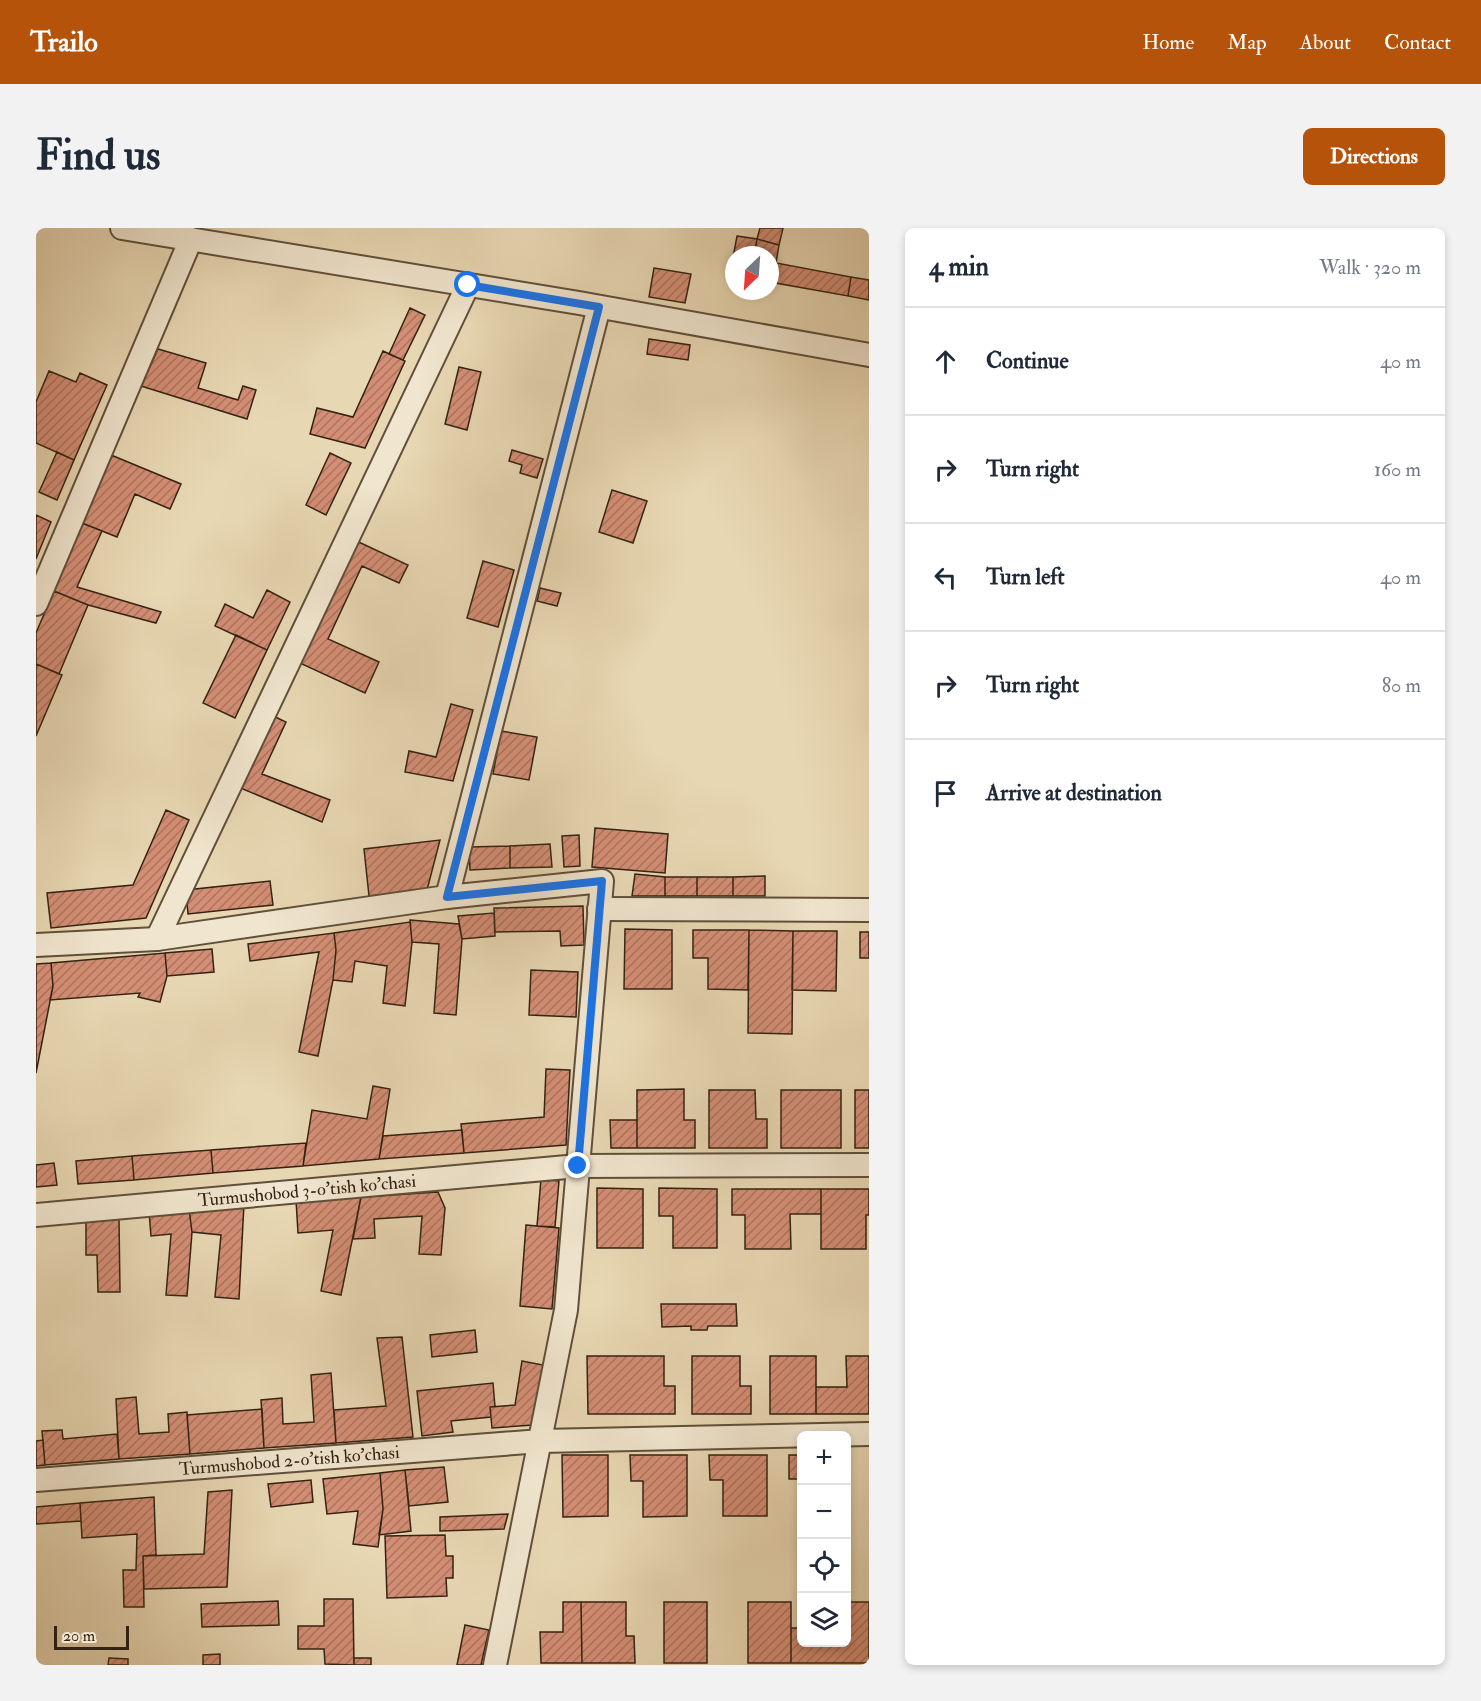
<!DOCTYPE html>
<meta charset="utf-8">
<style>
body{margin:0;font-family:"IM FELL Double Pica",serif;background:#f2f2f3;color:#1f2937}
.controls{position:absolute;right:18px;bottom:18px;display:grid;overflow:hidden;border-radius:9px;box-shadow:0 3px 9px #0003}
.controls button{width:54px;height:54px;display:grid;place-items:center;padding:0;border:0;border-bottom:2px solid #e0e1e3;background:#fff;color:#1f2937;font:30px sans-serif}
.compass{position:absolute;left:689px;top:18px;width:54px;height:54px;border-radius:50%;background:#fff;box-shadow:0 3px 9px #0003;rotate:205deg}
.scale{position:absolute;left:18px;bottom:15px;width:75px;box-sizing:border-box;padding-left:6px;border:3px solid #332212;border-top:0;font-size:16px;line-height:21px;white-space:nowrap;color:#332212;-webkit-text-stroke:4px #f0e5ce;paint-order:stroke}
.stop{position:absolute;width:18px;height:18px;margin:-14px;border:4px solid #1a73e8;border-radius:50%;background:#fff}
.stop.end{background:#1a73e8;border-color:#fff;box-shadow:0 2px 6px #0008}
.list{margin:0;padding:0;list-style:none}
h2{display:flex;justify-content:space-between;align-items:center;height:78px;margin:0;padding:0 24px;font-size:26px}
h2 small{font-size:20px;font-weight:400;color:#747a83}
.list li{display:grid;grid-template-columns:39px 1fr auto;gap:18px;align-items:center;box-sizing:border-box;height:108px;padding:0 24px;border-top:2px solid #e0e1e3}
.list b{display:block;font-size:22px;white-space:nowrap}
.list em{font-size:20px;font-style:normal;color:#747a83}
.icon{flex:none;width:33px;height:33px;fill:none;stroke:currentColor;stroke-width:2;stroke-linecap:round;stroke-linejoin:round}
.map{position:relative;flex:none;width:833px;height:1437px;overflow:hidden;border-radius:9px}
header{display:flex;align-items:center;gap:36px;box-sizing:border-box;height:84px;padding:0 30px;background:#b45309;color:#fff}
header strong{font-size:28px}
nav{display:flex;gap:33px;margin-inline-start:auto;font-size:21px}
.intro{display:flex;align-items:center;justify-content:space-between;box-sizing:border-box;height:144px;padding:0 36px}
h1{margin:0;font-size:42px}
.button{padding:15px 27px;border-radius:9px;background:#b45309;color:#fff;font-size:21px;font-weight:700}
main{display:flex;gap:36px;padding:0 36px}
aside{flex:1;background:#fff;border-radius:9px;box-shadow:0 3px 9px #0003}
.map>svg:first-child{display:block}
</style>
<header>
<strong>Trailo</strong>
<nav><a>Home</a><a>Map</a><a>About</a><a>Contact</a></nav>
</header>
<div class="intro"><h1>Find us</h1><a class="button">Directions</a></div>
<main>
<div class="map">
<svg width="833" height="1437" viewBox="0 0 833 1437">
<defs>
<pattern id="building-hatch" width="6" height="6" patternUnits="userSpaceOnUse" patternTransform="scale(1.5)"><rect width="6" height="6" fill="#d48e75"/><path d="M-1 1l2-2M0 6l6-6M5 7l2-2" fill="none" stroke="#ad745f"/></pattern>
</defs>
<rect width="100%" height="100%" fill="#e8d7b3"/>
<filter id="stains"><feTurbulence type="fractalNoise" baseFrequency=".00333" numOctaves="4"/><feColorMatrix values="0 0 0 0 .2 0 0 0 0 .09 0 0 0 0 .02 0 0 0 .5 -.17"/></filter>
<radialGradient id="worn" r=".72"><stop offset=".6" stop-color="#630" stop-opacity="0"/><stop offset="1" stop-color="#630" stop-opacity=".3"/></radialGradient>
<path fill="url(#building-hatch)" stroke="#332212" stroke-width="1.5" d="M724 0H747L743 17 721 11Z
M701 8 721 11 718 27H698V51H693Z
M721 11 743 17 740 35 815 49 812 68 734 54V27H718Z
M618 40 655 46 649 75 613 69Z
M815 49 833 52V72L812 68Z
M374 80 389 87 367 132 353 126Z
M613 111 654 117 652 132 611 126Z
M122 121 170 135 162 160 202 172 207 158 220 162 211 191 105 158Z
M347 123 369 133 329 220 274 206 281 180 317 189Z
M423 139 445 144 431 202 409 196Z
M13 143 40 154 44 145 71 157 38 232 0 215V174Z
M476 222 507 231 501 250 484 245 486 237 473 233Z
M21 224 38 232 21 272 3 264Z
M294 225 315 235 290 287 270 277Z
M75 227 145 256 134 281 99 266 81 309 46 295Z
M576 262 611 273 597 315 563 304Z
M0 287 15 294 0 331Z
M46 295 66 303 41 359 125 384 120 395 52 377 18 363Z
M312 309 372 337 363 355 326 338 292 411 343 434 329 465 255 431Z
M447 333 478 342 462 399 431 390Z
M504 360 525 365 521 378 501 373Z
M231 362 254 374 231 422 179 398 189 376 217 390Z
M18 363 52 377 23 446 0 436V405Z
M200 407 231 422 199 490 167 475Z
M0 436 26 447 0 508Z
M415 476 437 482 417 553 369 544 373 523 400 529Z
M229 484 250 494 226 546 294 572 286 594 195 556Z
M465 503 501 509 493 552 457 546Z
M130 582 153 592 110 690 15 700 11 665 97 657Z
M559 600 632 606 629 645 556 639Z
M543 607 544 638 528 639 526 608Z
M404 612 391 662 333 668 328 621Z
M514 616 516 639 474 640V618Z
M474 618V640L434 642 433 619Z
M599 646 629 649V668H596Z
M729 648V668H697V649Z
M629 649H661V668H629Z
M661 649H697V668H661Z
M234 653 237 677 152 686 150 662Z
M547 678 548 717 525 718 524 703 459 704 458 680Z
M458 685 459 708 426 711 422 688Z
M374 692 423 696 426 711 420 787 398 785 403 716 376 714Z
M374 694 376 714 369 778 347 775 351 738 319 733 316 754 297 752 300 722 298 705Z
M589 701 636 702V761H588Z
M657 702H713L712 762 672 761V730H657Z
M713 702 757 703 756 806 712 805Z
M757 703H801L800 763 756 762Z
M824 704H833V730H824Z
M298 705 300 722 297 752 282 828 263 824 283 724 214 733 212 716Z
M176 721 178 744 131 748 129 725Z
M129 725 131 748 124 774 102 769 104 765 14 772 17 758 15 735Z
M15 735 17 758 0 845V736Z
M495 742 542 744 540 789 493 787Z
M510 841 534 842 530 917 428 925 425 896 508 889Z
M337 858 354 861 343 931 267 938 276 882 331 891Z
M648 861V892H659V920H601V862Z
M673 862H719L720 891H731V920H673Z
M745 862H805V920H745Z
M819 862H833V920H819Z
M574 892H601V920H575Z
M426 902 428 925 343 931 347 908Z
M270 915 267 938 177 945 175 922Z
M175 922 177 945 98 952 96 928Z
M96 928 98 952 42 956 40 933Z
M18 935 21 957 0 959V937Z
M505 951 523 953 519 999 501 998Z
M561 960 607 961V1020H561Z
M623 960 681 961V1020H637V988H623Z
M696 961H785V986H754L755 1021H709V987H696Z
M785 961H833V987H830V1021H785Z
M402 964 409 980 405 1027 383 1026 386 988 338 991 339 1010 317 1011 325 969Z
M325 969 305 1067 285 1063 297 1002 262 1005 260 972Z
M208 976 203 1071 179 1069 185 1007 156 1004 153 981Z
M153 981 156 1004 151 1068 130 1067 135 1006 115 1008 113 984Z
M83 990 84 1064H62L61 1027H50V991Z
M490 997 523 1000 516 1081 484 1078Z
M625 1076H700L701 1098H672L671 1102H655V1098L626 1099Z
M439 1102 441 1124 396 1129 394 1107Z
M366 1109 377 1209 300 1215 298 1182 350 1178 341 1110Z
M551 1128H628V1158H639V1186H552Z
M656 1128H704V1158H715V1186H656Z
M734 1128H780V1186H734Z
M810 1128H833V1186H780V1159H811Z
M486 1133 507 1137 497 1197 456 1200 454 1179 479 1177Z
M295 1145 300 1215 228 1220 225 1172 246 1170 247 1196 278 1194 275 1147Z
M457 1155 459 1179H454L455 1189 415 1193 417 1204 386 1208 381 1163Z
M100 1169 103 1206 133 1204 132 1186 151 1184 154 1226 83 1231 80 1171Z
M226 1181 228 1220 154 1226 151 1187Z
M26 1202 27 1211 81 1206 83 1231 9 1237 6 1203Z
M7 1212 9 1237 0 1238V1213Z
M526 1227H572V1288L527 1289Z
M594 1227H651V1288L607 1289V1253H595Z
M673 1227H731V1288H687V1252H674Z
M753 1227H766V1288L765 1251H753Z
M408 1239 412 1274 373 1278 369 1242Z
M369 1242 375 1303 343 1307 347 1281 344 1245Z
M344 1245 347 1281 342 1319 317 1316 322 1283 291 1286 287 1251Z
M275 1252 277 1274 235 1279 232 1256Z
M196 1262 191 1359 108 1361 107 1328 168 1326 172 1264Z
M118 1269 120 1327 107 1328 108 1379H88L87 1342H100L101 1306 46 1310 44 1275Z
M44 1275 45 1293 0 1296V1279Z
M472 1286 468 1301 404 1303V1289Z
M409 1307 410 1328H417V1350H410L411 1368 351 1370 349 1308Z
M288 1371H317L318 1437 289 1436 288 1421H262V1398H288Z
M242 1373 243 1397 166 1399 165 1376Z
M527 1374H545L546 1435H505L504 1404H527Z
M545 1374H590V1408H598L599 1435H546Z
M628 1374H671V1435H628Z
M712 1374H755V1435H712Z
M810 1374H833V1435H755V1400H766V1414H810Z
M429 1397 453 1402 445 1437H421Z
M184 1426V1437H167V1427Z
M73 1430 92 1431V1437H72Z
M318 1430H335V1437H318Z"/>
<g fill="none" stroke-linecap="round" stroke-linejoin="round">
<defs>
<g id="street">
<path d="M86 0 543 75 833 127"/>
<path d="M0 376 155 11"/>
<path d="M411 669 563 79"/>
<path d="M563 681 833 682"/>
<path d="M121 711 432 57"/>
<path d="M0 717 121 711 411 669 566 653 530 1082 459 1437"/>
<path id="s1" d="M0 987 542 938 833 937"/>
<path id="s2" d="M0 1252 505 1213 833 1206"/>
</g>
</defs>
<use href="#street" stroke="#604f3a" stroke-width="26"/>
<use href="#street" stroke="#f0e5ce" stroke-width="22"/>
</g>
<g fill="none" stroke-linecap="round" stroke-linejoin="round">
<path stroke="#1a73e8" stroke-width="8" d="M432 57 563 79 411 669 566 653 542 938"/>
</g>
<g text-anchor="middle" dominant-baseline="central" stroke-width="6" stroke-linejoin="round" paint-order="stroke">
<g font-size="18" fill="#332212" stroke="#f0e5ce">
<text stroke="none"><textPath href="#s1" startOffset="272">Turmushobod 3-o'tish ko'chasi</textPath></text>
<text stroke="none"><textPath href="#s2" startOffset="254">Turmushobod 2-o'tish ko'chasi</textPath></text>
</g>
</g>
<rect width="100%" height="100%" filter="url(#stains)"/>
<rect width="100%" height="100%" fill="url(#worn)"/>
</svg>
<div class="controls">
<button>+</button>
<button>−</button>
<button><svg class="icon" aria-label="locate" viewBox="0 0 24 24"><circle cx="12" cy="12" r="6"/><path d="M12 2v4M12 18v4M2 12h4M18 12h4"/></svg></button>
<button><svg class="icon" aria-label="layers" viewBox="0 0 24 24"><path d="M12 4l9 5-9 5-9-5zM3 14l9 5 9-5"/></svg></button>
</div>
<svg class="compass" viewBox="-18 -18 36 36"><path d="M0-13l5 13h-10z" fill="#e53935"/><path d="M0 13l5-13h-10z" fill="#747a83"/></svg>
<div class="scale">20 m</div>
<div class="stop" style="left:432px;top:57px"></div>
<div class="stop end" style="left:542px;top:938px"></div>
</div>
<aside>
<h2>4 min<small>Walk · 320 m</small></h2>
<ul class="list">
<li><svg class="icon" aria-label="ahead" viewBox="0 0 24 24"><path d="M12 20V5M6 11l6-6 6 6"/></svg><div><b>Continue</b></div><em>40 m</em></li>
<li><svg class="icon" aria-label="right" viewBox="0 0 24 24"><path d="M7 20v-9h11M14 6l5 5-5 5"/></svg><div><b>Turn right</b></div><em>160 m</em></li>
<li><svg class="icon" aria-label="left" viewBox="0 0 24 24"><path d="M17 20v-9H6M10 6l-5 5 5 5"/></svg><div><b>Turn left</b></div><em>40 m</em></li>
<li><svg class="icon" aria-label="right" viewBox="0 0 24 24"><path d="M7 20v-9h11M14 6l5 5-5 5"/></svg><div><b>Turn right</b></div><em>80 m</em></li>
<li><svg class="icon" aria-label="arrive" viewBox="0 0 24 24"><path d="M6 21V4h12l-3 4 3 4H6"/></svg><div><b>Arrive at destination</b></div></li>
</ul>
</aside>
</main>
